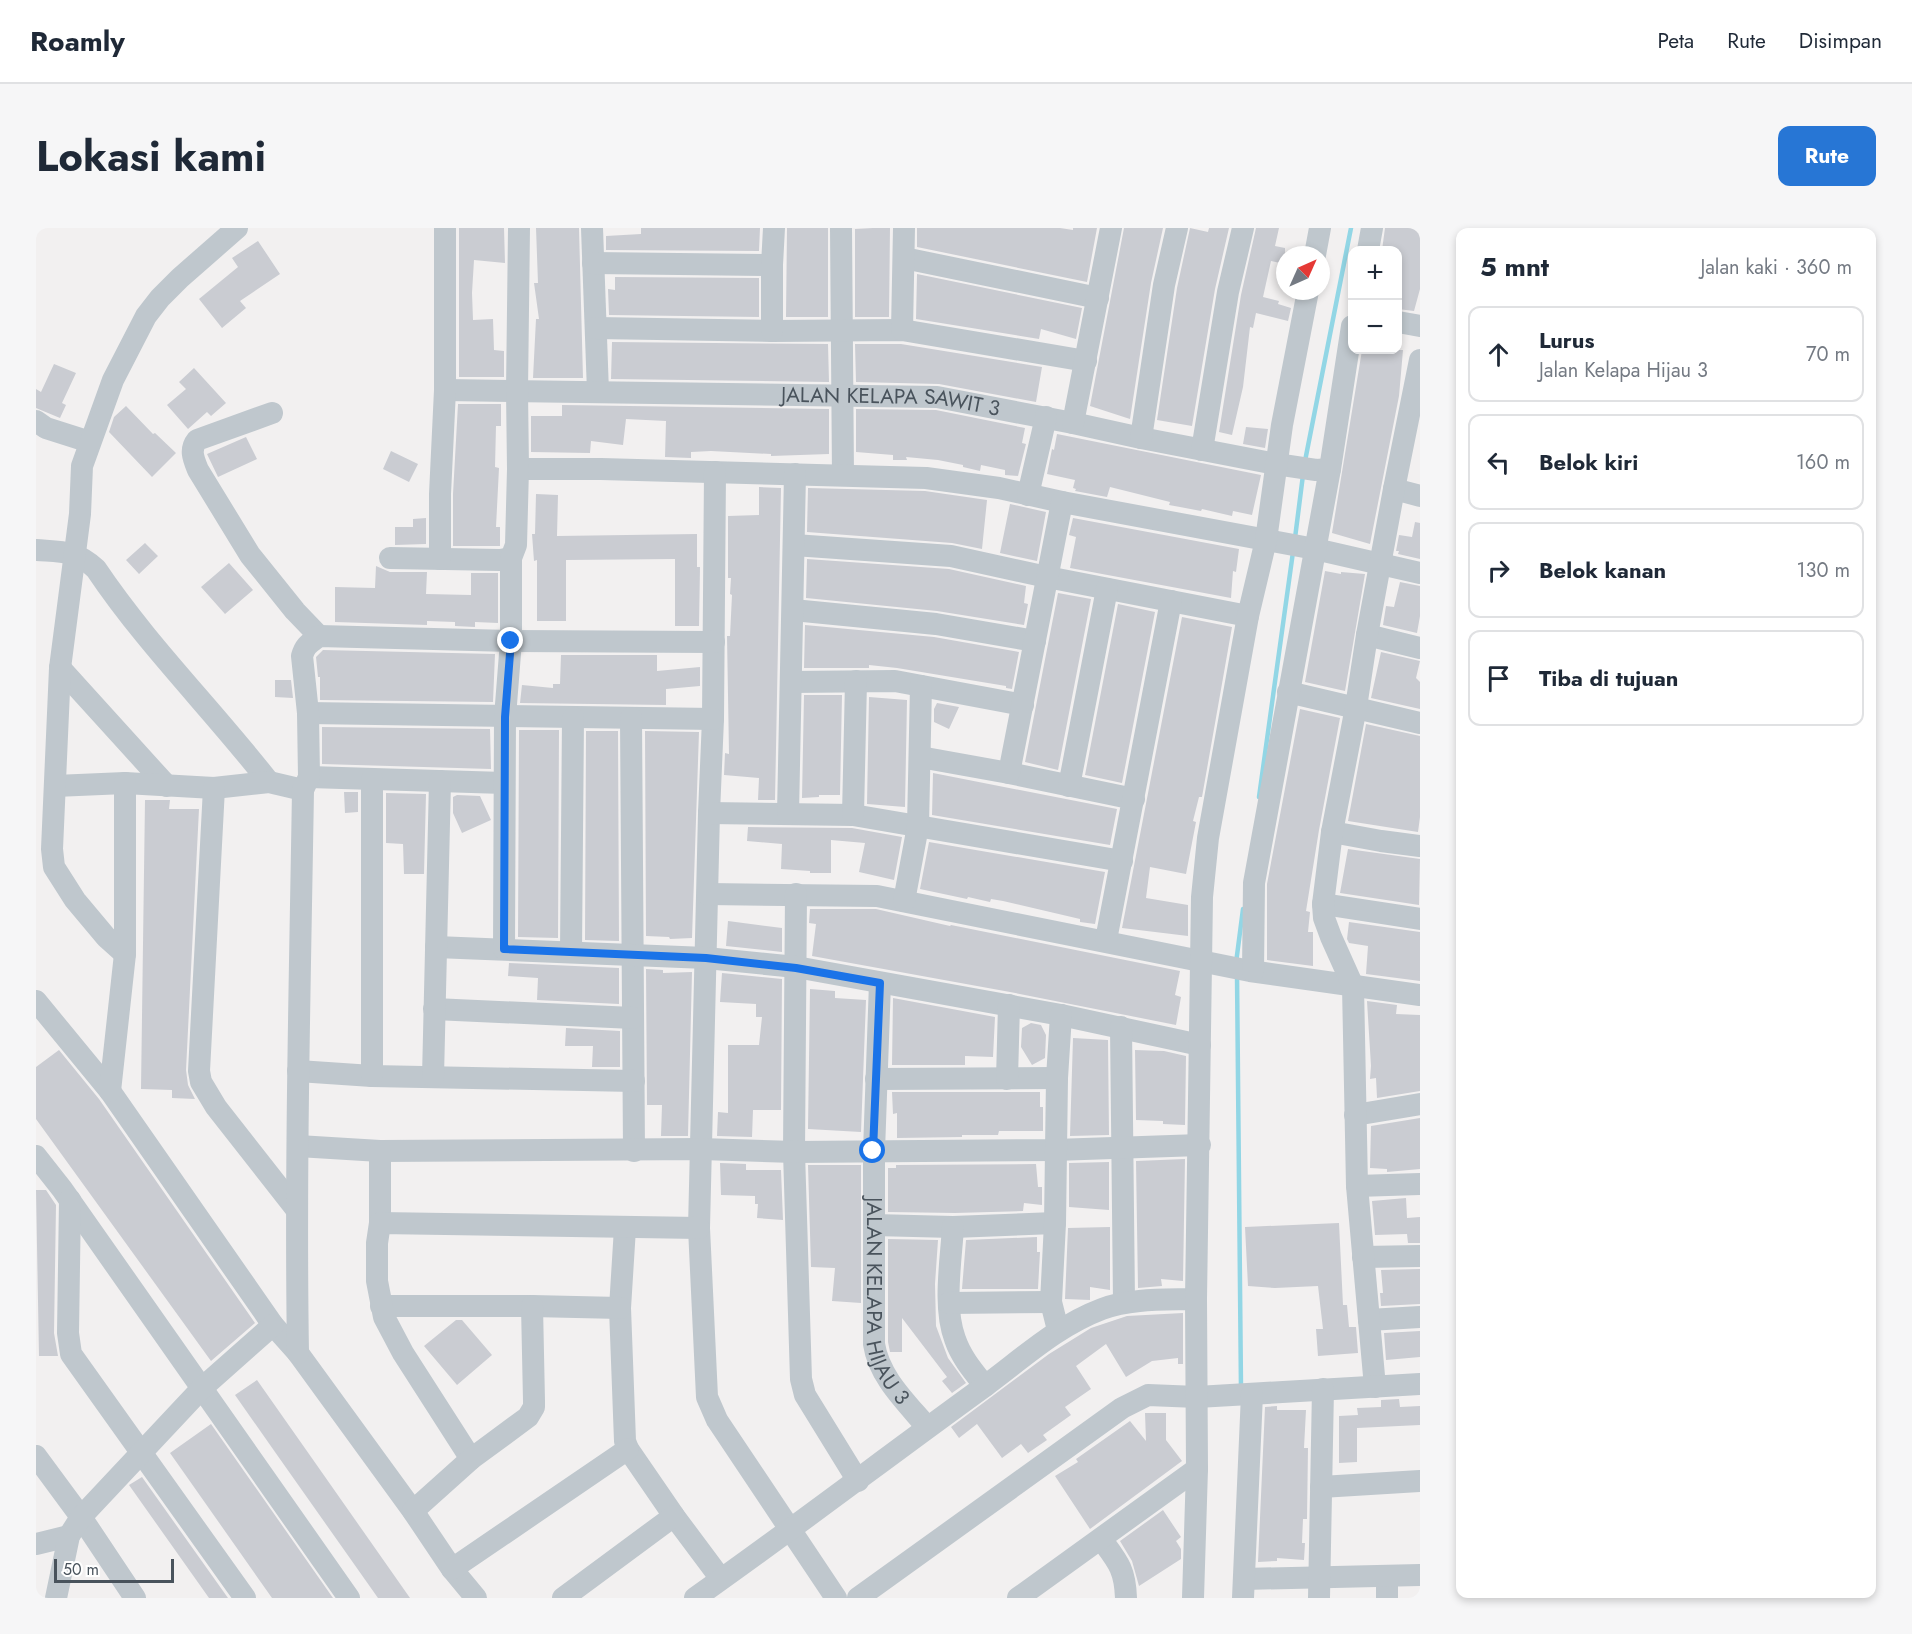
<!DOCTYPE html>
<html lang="id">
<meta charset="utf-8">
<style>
body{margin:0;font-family:Jost,sans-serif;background:#f6f6f7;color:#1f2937}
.controls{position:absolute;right:18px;top:18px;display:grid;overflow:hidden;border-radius:12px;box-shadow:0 3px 9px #0003}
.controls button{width:54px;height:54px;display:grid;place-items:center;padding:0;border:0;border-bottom:2px solid #e0e1e3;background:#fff;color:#1f2937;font:30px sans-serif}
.compass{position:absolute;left:1240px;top:18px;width:54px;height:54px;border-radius:50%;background:#fff;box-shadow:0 3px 9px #0003;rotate:45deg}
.scale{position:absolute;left:18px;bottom:15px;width:120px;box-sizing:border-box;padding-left:6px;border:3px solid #49535c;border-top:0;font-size:16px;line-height:21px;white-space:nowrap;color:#49535c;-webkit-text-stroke:4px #fff;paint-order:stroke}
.stop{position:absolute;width:18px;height:18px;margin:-14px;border:4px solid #1a73e8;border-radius:50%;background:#fff}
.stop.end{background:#1a73e8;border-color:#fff;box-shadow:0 2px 6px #0008}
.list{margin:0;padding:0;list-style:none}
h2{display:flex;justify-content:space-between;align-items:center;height:78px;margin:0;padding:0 24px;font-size:26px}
h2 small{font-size:20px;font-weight:400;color:#747a83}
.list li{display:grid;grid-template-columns:39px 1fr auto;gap:18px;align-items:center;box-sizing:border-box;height:96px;margin:0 12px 12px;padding:0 12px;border:2px solid #e0e1e3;border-radius:12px}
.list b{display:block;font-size:22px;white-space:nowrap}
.list p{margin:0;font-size:20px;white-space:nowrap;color:#747a83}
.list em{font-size:20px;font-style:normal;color:#747a83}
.icon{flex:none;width:33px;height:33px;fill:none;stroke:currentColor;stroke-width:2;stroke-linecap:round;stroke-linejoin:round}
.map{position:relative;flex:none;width:1384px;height:1370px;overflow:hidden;border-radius:12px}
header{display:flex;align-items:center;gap:36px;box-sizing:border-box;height:84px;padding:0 30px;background:#fff;border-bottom:2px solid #e0e1e3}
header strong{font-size:28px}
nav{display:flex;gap:33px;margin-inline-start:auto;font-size:21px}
.intro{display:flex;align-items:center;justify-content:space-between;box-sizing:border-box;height:144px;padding:0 36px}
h1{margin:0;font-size:42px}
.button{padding:15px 27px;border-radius:12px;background:#2776d5;color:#fff;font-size:21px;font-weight:700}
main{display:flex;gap:36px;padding:0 36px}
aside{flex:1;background:#fff;border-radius:12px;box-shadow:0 3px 9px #0003}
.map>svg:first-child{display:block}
</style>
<header>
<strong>Roamly</strong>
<nav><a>Peta</a><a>Rute</a><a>Disimpan</a></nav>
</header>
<div class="intro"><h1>Lokasi kami</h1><a class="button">Rute</a></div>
<main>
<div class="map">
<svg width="1384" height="1370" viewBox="0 0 1384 1370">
<rect width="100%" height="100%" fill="#f2f0f0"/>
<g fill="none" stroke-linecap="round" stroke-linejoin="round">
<path stroke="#92d6e5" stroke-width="4.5" d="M1269 233 1315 0
M1259 310 1267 247
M1223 569 1257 324
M1200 735 1207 681
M1201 746 1205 1161"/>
</g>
<path fill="#caccd2" d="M423 0H468L469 35 438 32 436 65 437 92 457 91 458 122 468 123V149H423Z
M500 0H543L547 150H497L500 91H503L498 55H502Z
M605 0H724L723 23 570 22V8L605 6Z
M751 0H792V89H750Z
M837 0H854L853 89H819V1Z
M881 0H1024L1037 2V0H1061L1051 54 881 19Z
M1088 0H1127L1115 55 1094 191 1054 178Z
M1154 0 1172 4 1173 0H1193L1179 61 1156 198 1121 192 1141 60Z
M1220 0H1243L1239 18 1249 20V36L1235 33 1227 69 1243 73 1242 76 1255 80 1252 93 1220 85 1217 100 1214 99 1207 159 1196 207 1183 204 1205 67Z
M1349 0H1384V61L1378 83 1362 81V22H1346Z
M222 13 244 46 204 73 210 80 186 100 163 71 202 39 196 30Z
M881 46 1046 80 1040 111 1005 101 1003 111 880 91Z
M579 49 723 50V89L573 87 572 61 579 62Z
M576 114 792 116 793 154 575 151Z
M819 116H865L1006 139 1000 174 903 156 820 154Z
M1326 122H1367L1363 168 1334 316 1296 305Z
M18 136 40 145 26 175 30 177 24 190 0 180V161L5 164Z
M158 140 190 175 175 188 171 184 152 201 131 177 150 161 143 154Z
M422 176H465V198H460L459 239 463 240 460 299H464V318H417V266Z
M526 177 793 181V226L735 228V226L675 223 655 224V230L629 229 630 193 590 191 587 217 555 213 554 225 495 224V188H526Z
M90 178 117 206 119 205 140 225 116 249 73 204 78 189Z
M820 181 900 182 989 200 986 215 990 216 982 248 969 247V242L945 237 944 243 927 239V237L902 232 870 229 871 232H857V227L820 224Z
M1210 199 1232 201 1229 220 1207 216Z
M1021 206 1225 247 1216 287 1197 283 1196 288 1166 281 1165 283 1144 279 1133 277 1134 274 1074 259 1071 269 1039 263 1040 261 1037 260 1039 252 1011 246 1016 221 1018 222Z
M210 209 221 231 182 249 171 226Z
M355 223 382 236 373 254 347 241Z
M723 259 745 260 739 572H722L723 550 688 547 689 525 693 526 691 408H694L696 367 694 366 695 350H692V288L723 287Z
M772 260 889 263 951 272 946 321 916 315 771 304Z
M500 266 522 267 521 308 661 306V339H664L663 398H639V331L530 332V393H501V332L498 333 496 306H499Z
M974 276 1010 284 1001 333 964 325Z
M390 290V316L359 317V299H377V291Z
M1037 290 1203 321 1200 344 1197 343 1195 370 1034 340 1040 309 1033 307Z
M1379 294 1384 295V331L1362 326 1363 323H1360L1363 307 1376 309Z
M109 315 122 328 103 346 90 332Z
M771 331 913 341 990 358 988 375 992 376 988 397 901 383 770 370Z
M193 335 217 362 189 386 165 359Z
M340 338 354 344H391L390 366 435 367V345H462V395L439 394V399L419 398V394L391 393V397L299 394V359L339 360Z
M1289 343 1305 346V344L1329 346 1309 463 1269 454Z
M1364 354 1384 358V388L1381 405 1347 397 1350 378 1358 379Z
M1022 365 1055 371 1022 542 989 534Z
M1082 376 1119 384 1086 555 1049 547Z
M1146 389 1196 399 1166 569H1163L1157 593 1160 594 1150 646 1114 639 1110 670 1152 677V708L1086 700Z
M769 397 898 409 983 424 976 461 970 460V458L861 440 833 437V440H768Z
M287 422 459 426 457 474 284 472V449H282L280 429Z
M1345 424 1384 433 1380 450 1384 454V481L1335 470Z
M525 427H621V443L664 439V458L630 461V477L484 475 486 457 517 460V456H524Z
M239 452H255L257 470 239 469Z
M768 467H806L804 567H783V569L766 570Z
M833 469 871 472 869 579 831 576Z
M901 475 923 479 913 501 898 494V481Z
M1264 481 1304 490 1283 602 1270 683 1274 684 1272 704H1277V738L1231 732V656Z
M1330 496 1384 508V589L1382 604 1312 593Z
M286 499 454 501 455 541 286 536Z
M483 502H523L522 710 482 709Z
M550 503H582L583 713 549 712Z
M609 503 663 504 656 710 634 711 633 709 610 708Z
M897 545 1081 581 1074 617 896 587Z
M308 564H322V584L309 585Z
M350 565 390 566 388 646H368L367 616 350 615Z
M421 567 444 568 455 592 426 605 417 585V569Z
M109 572H134L133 581H163L150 842 152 857 159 871 136 870V862L105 861Z
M712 599 816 600 866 609 858 652 823 644 829 615 795 612V645H774V643L745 641 746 616 711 613Z
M893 614 1069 644 1059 696 1044 694V691L967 673 955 671 954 674 932 669 931 671 884 661Z
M1312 621 1384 631 1383 677 1304 665Z
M774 681H840L914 698 915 697 1144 743 1139 767 1145 769 1140 797 974 764 776 728 780 696 773 695Z
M692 693 746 700V724L690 718Z
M1313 694 1384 704V753L1330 746 1332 718 1313 715 1311 711Z
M473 735 583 740V776L501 772 502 750 472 748Z
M610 741 627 742V745L656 744 652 908H625L626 877H611Z
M686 745 746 751 745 882H717L716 909 681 908 682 884 692 885V817H723L726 789H720V776L684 774Z
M774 761 799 763V770L830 772 825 904 772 901Z
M857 770 959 789 957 829 929 828V837H856Z
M1331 773 1361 777 1360 786 1384 787V863L1341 870 1340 850 1334 851 1335 838Z
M995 795 1005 797 1010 807 1009 830 996 837 985 819 986 800Z
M530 800 584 803V839H556L557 818H529Z
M1037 810 1072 812 1073 907 1034 908Z
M23 822 63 871 219 1095 175 1133 0 891V839Z
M1099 822 1128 823 1150 828 1149 897 1127 896V893L1100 892Z
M856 864H1004V879H1007V903H963L962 907H926V909L861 910V885L857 886Z
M1384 890V941L1351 944V941L1334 940 1335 898Z
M1149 931 1147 1053 1125 1051 1126 1058 1102 1060 1100 933Z
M1073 934V982L1033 979V935Z
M684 935 710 936V942H745L747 992 721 990 722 976H719V968L685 967Z
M1000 936 1002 959H1006V977L988 975 987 983 919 985 852 984V940H860V937Z
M772 937H825V1075L796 1073 799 1040 775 1039Z
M0 962H10L20 977 18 1105 22 1128H3Z
M1370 970 1371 990 1384 989V1015H1372L1371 1006 1339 1007 1336 973Z
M1303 995 1307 1077H1311L1313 1099H1320L1322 1125 1282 1128 1280 1101H1287L1282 1058 1239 1060 1212 1058 1209 999Z
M1074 999V1062L1054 1059V1072L1029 1071 1032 1000Z
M1001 1009V1024H1004L1002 1061H926L930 1012Z
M852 1011 902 1012 899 1056 900 1098 912 1130 930 1155 916 1165 906 1153 911 1149 866 1090V1124H854L852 1114Z
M1384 1041V1076L1345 1078 1344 1065H1347L1345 1042Z
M1147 1085V1136H1142V1130L1116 1133 1090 1149 1070 1116 1040 1138 1055 1161 1029 1179 1035 1187 1007 1207 1011 1212 992 1225 985 1216 966 1230 941 1196 923 1210 915 1199 1013 1126 1055 1100 1091 1088Z
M420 1092H426L456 1127 421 1157 388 1118Z
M1384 1103V1129L1350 1132 1348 1105Z
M221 1152 273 1226 374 1370H342L239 1224 199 1167Z
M1363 1171 1364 1179 1384 1178V1197L1321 1200V1234L1303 1235V1188L1322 1187 1321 1180 1345 1179V1172Z
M1241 1178V1182H1270L1268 1220H1272L1271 1291H1267L1266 1315H1269L1268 1332 1241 1330V1333L1222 1334 1229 1179Z
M1109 1185H1130V1212L1146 1233 1054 1301 1019 1248 1042 1234 1040 1231 1094 1193 1110 1213Z
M175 1196 297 1370H236L146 1242 134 1225Z
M106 1249 192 1370H173L93 1257Z
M1127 1282 1145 1309 1140 1313 1145 1321V1331L1103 1358 1096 1333 1084 1313Z"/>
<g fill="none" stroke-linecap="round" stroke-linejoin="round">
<g stroke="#bfc7cd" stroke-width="22">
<path d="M556 0 562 164"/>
<path d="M805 0 807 247"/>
<path d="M1332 22 1336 0"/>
<path d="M1279 27 1284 0"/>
<path d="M868 30 1062 70"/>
<path d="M557 35 736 37"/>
<path d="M1362 94 1384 98"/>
<path d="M560 100 736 103 866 102 1050 133"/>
<path d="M866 102 868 0"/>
<path d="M736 103V37L738 0"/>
<path id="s1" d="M409 162 901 169 1037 195 1105 210 1240 236 1280 242 1294 241"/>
<path d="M236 185 161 212C153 222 158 232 162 242L214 327 259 383 283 408"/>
<path d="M0 193 10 200 54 214"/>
<path d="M1037 195 1075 0"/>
<path d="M1105 210 1128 57 1141 0"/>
<path d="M1166 222 1192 64 1207 0"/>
<path d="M482 241H565L890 250 963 260 1026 274 1279 321 1384 345"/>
<path d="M679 244 677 491 673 585 663 1000 671 1169 681 1192 800 1370"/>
<path d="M1358 261 1384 268"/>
<path d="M992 267 1010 189"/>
<path d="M758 317 915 328 1011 349 1212 388"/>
<path d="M0 322C27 324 39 322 60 341 111 417 177 482 233 554"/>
<path d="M354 330 464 332 475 330"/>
<path d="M404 331V266L409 162V0"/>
<path d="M757 382 900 396 999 413"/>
<path d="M1331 407 1384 420"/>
<path d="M24 440 131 558"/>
<path d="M755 454 859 453 987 477"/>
<path d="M1252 464 1384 495"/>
<path d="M272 485 677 491"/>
<path d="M595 490 598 923"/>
<path d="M884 529 973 545 1098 571"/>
<path d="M973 545 1026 274"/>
<path d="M273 549 468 555"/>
<path d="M19 558 89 555 178 560 233 554 267 562"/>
<path d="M1033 558 1071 361"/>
<path d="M178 560 163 843 165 854 180 879 260 981"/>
<path d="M673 585 817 587 1086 633"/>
<path d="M752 586 759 246"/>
<path d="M817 587 820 453"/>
<path d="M1296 604 1345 613 1384 618"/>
<path d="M672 666 841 668 1214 743 1384 767"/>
<path d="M760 666 758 924 765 1151 769 1167 822 1253"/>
<path d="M868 673 882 598 885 458"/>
<path d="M1287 676 1384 691"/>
<path d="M1070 712 1135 373"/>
<path d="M400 719 670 730 760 739 1025 787 1164 817"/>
<path d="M468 721 469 489 475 413V330L480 317 482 241 481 163 483 0"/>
<path d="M535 724 537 490"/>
<path d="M89 726 70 709 39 672 18 639 16 621 24 440 44 286 46 238 77 152 110 88 124 70 144 50 201 0"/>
<path d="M1217 743 1218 655 1294 241 1316 98"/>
<path id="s2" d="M844 755 838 923V1116C843 1149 870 1174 891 1199"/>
<path d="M0 773 74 863 237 1097 262 1125 377 1283 416 1341 440 1370"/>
<path d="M398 781 597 790"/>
<path d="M1085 799 1088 1074"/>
<path d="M262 843 336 848 598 853"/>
<path d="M336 848V551"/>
<path d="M397 849 404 553"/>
<path d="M840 851 1021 850"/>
<path d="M971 851 973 777"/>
<path d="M74 863 89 726V555"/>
<path d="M1319 887 1384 876"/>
<path d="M262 918 344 923 665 921 758 924 1019 922 1164 917"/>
<path d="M0 928 26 961 313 1370"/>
<path d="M1321 958 1384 956"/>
<path d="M34 972 32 1105 35 1126 209 1370"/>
<path d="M344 995V923"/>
<path d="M838 997 917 999 1019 995"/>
<path d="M917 999C915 1033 907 1079 919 1111 925 1129 937 1143 949 1158"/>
<path d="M589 1000 584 1080 589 1213 592 1221 638 1288 685 1351"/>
<path d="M1327 1029 1384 1028"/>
<path d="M913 1075 1015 1074"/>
<path d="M345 1078H496L584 1080"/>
<path d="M1333 1092 1384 1089"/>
<path d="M1022 1102 1015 1074 1019 995 1021 850 1025 787"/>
<path d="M262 1125C259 938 264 750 267 562L273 549 272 485 266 428C269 417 274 415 283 408L475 413 678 414"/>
<path d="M1339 1159 1321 958 1317 758 1295 709 1288 690 1287 676 1296 604 1320 479 1331 407 1358 261 1384 132"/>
<path d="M0 1228 45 1289 99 1370"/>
<path d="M435 1231 367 1125 348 1089 341 1053V1015L344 995 663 1000"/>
<path d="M1285 1259 1384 1253"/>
<path d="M377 1283 435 1231 492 1189 498 1179V1173L496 1078"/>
<path d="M1065 1311C1082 1334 1089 1341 1090 1370"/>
<path d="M0 1316 33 1308"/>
<path d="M416 1341 592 1221"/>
<path d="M1351 1348V1370"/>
<path d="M1208 1351 1384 1347"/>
<path d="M20 1370 33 1308 45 1289 166 1160 237 1097"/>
<path d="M527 1370 638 1288"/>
<path d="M659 1370C757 1301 852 1228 949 1158 987 1130 1021 1098 1066 1081 1095 1070 1130 1072 1160 1071"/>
<path d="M822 1370 1086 1180 1112 1167 1161 1169 1384 1156"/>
<path d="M982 1370 1161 1241"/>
<path d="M1157 1370 1161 1241 1160 1071 1166 669 1172 610 1212 388 1230 312 1246 197 1272 63"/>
<path d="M1207 1370 1216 1166"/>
<path d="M1283 1370 1287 1161"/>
</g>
</g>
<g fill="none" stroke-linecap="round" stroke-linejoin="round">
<path stroke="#1a73e8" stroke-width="8" d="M475 413 469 489 468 721 670 730 760 740 844 755 837 923"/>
</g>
<g text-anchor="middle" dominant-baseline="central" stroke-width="4.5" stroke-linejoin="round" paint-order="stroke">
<g font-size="21" fill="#49535c" stroke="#fff">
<text stroke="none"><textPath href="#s1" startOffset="446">JALAN KELAPA SAWIT 3</textPath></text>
<text stroke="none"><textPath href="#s2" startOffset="321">JALAN KELAPA HIJAU 3</textPath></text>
</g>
</g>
</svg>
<div class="controls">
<button>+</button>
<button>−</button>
</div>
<svg class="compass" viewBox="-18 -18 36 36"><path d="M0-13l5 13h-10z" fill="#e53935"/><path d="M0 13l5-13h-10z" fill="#747a83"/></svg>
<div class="scale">50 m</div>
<div class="stop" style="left:837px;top:923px"></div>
<div class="stop end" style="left:475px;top:413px"></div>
</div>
<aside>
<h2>5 mnt<small>Jalan kaki · 360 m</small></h2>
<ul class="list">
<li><svg class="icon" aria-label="ahead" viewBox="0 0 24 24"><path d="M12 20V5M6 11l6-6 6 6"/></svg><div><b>Lurus</b><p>Jalan Kelapa Hijau 3</p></div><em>70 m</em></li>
<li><svg class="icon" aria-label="left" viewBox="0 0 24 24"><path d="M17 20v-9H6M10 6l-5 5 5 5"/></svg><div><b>Belok kiri</b></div><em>160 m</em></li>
<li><svg class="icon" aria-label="right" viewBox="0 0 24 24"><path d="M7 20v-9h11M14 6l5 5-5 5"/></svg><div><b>Belok kanan</b></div><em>130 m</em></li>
<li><svg class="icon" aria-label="arrive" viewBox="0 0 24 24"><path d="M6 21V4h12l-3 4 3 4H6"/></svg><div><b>Tiba di tujuan</b></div></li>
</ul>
</aside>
</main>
